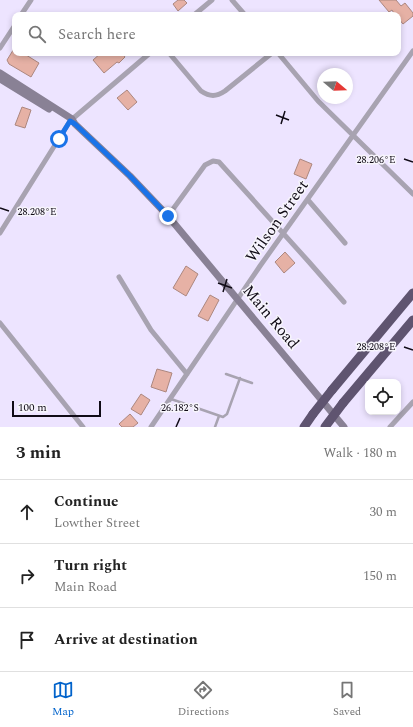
<!DOCTYPE html>
<meta charset="utf-8">
<style>
body{margin:0;font-family:Spectral,serif;background:#f6f6f6;color:#222}
.controls{position:absolute;right:12px;bottom:12px;display:grid;overflow:hidden;border-radius:8px;box-shadow:0 2px 6px #0003}
.controls button{width:36px;height:36px;display:grid;place-items:center;padding:0;border:0;border-bottom:1px solid #e0e0e0;background:#fff;color:#222;font:20px sans-serif}
.compass{position:absolute;left:317px;top:68px;width:36px;height:36px;border-radius:50%;background:#fff;box-shadow:0 2px 6px #0003;rotate:109deg}
.scale{position:absolute;left:12px;bottom:10px;width:89px;box-sizing:border-box;padding-left:4px;border:2px solid #100b16;border-top:0;font-size:11px;line-height:14px;white-space:nowrap;color:#100b16;-webkit-text-stroke:3px #f7f5fc;paint-order:stroke}
.stop{position:absolute;width:12px;height:12px;margin:-9px;border:3px solid #1a73e8;border-radius:50%;background:#fff}
.stop.end{background:#1a73e8;border-color:#fff;box-shadow:0 1px 4px #0008}
.list{margin:0;padding:0;list-style:none}
h2{display:flex;justify-content:space-between;align-items:center;height:52px;margin:0;padding:0 16px;font-size:17px}
h2 small{font-size:13px;font-weight:400;color:#767676}
.list li{display:grid;grid-template-columns:26px 1fr auto;gap:12px;align-items:center;box-sizing:border-box;height:64px;padding:0 16px;border-top:1px solid #e0e0e0}
.list b{display:block;font-size:15px;white-space:nowrap}
.list p{margin:0;font-size:13px;white-space:nowrap;color:#767676}
.list em{font-size:13px;font-style:normal;color:#767676}
.icon{flex:none;width:22px;height:22px;fill:none;stroke:currentColor;stroke-width:2;stroke-linecap:round;stroke-linejoin:round}
.map{position:relative;flex:none;width:413px;height:427px;overflow:hidden}
.search{position:absolute;background:#fff;box-shadow:0 2px 6px #0003;left:12px;right:12px;top:12px;height:44px;display:flex;align-items:center;gap:10px;box-sizing:border-box;padding:0 14px;border-radius:8px;color:#767676;font-size:15px}
.sheet{height:244px;background:#fff}
nav{display:flex;justify-content:space-around;align-items:center;box-sizing:border-box;height:56px;border-top:1px solid #e0e0e0;background:#fff;font-size:11px;color:#767676}
nav a{display:grid;justify-items:center;gap:2px}
nav .on{color:#0163cb}
.map>svg:first-child{display:block}
</style>
<div class="map">
<svg width="413" height="427" viewBox="0 0 413 427">
<rect width="100%" height="100%" fill="#ede4ff"/>
<path fill="#e6b1a5" stroke="#ac877f" d="M178 0H184L187 3 178 11 173 4Z
M379 0H396L401 6 405 3 413 13V16L403 24 398 18V15H395L392 10 389 12Z
M15 47V53H23L39 63 31 77 9 64 7 60Z
M101 53H122L125 57 119 63 117 62 104 73 93 60Z
M127 90 137 102 128 110 117 98Z
M22 107 31 110 25 128 15 125Z
M300 159 312 164 306 179 294 174Z
M285 252 295 263 284 273 275 262Z
M186 266 198 274 186 296 173 288Z
M210 295 219 300 208 321 198 316Z
M157 369 172 373 166 392 151 387Z
M141 394 150 400 141 415 131 409Z
M130 414 138 423 133 427H122L119 424Z"/>
<g fill="none" stroke-linecap="round" stroke-linejoin="round">
<path stroke="#a8a3b1" stroke-width="2.5" d="M226 374 252 383
M171 399 223 417 227 414 240 378
M215 427 219 416"/>
<path stroke="#a8a3b1" stroke-width="5" d="M232 0 245 15
M21 15 31 0
M194 15 212 0
M0 48 15 25
M169 53 201 91C210 97 216 97 225 91L272 53
M278 53 318 101 413 194
M308 200 345 243
M168 216 205 165 213 161 219 162 309 262 344 302
M0 233 70 121 150 53
M119 277 151 330 187 374
M0 323 83 427
M151 427 260 266 413 51
M390 427 413 402"/>
<path stroke="#898195" stroke-width="7" d="M0 73 72 119 75 124 130 176 168 216 344 427
M0 79 49 109"/>
<path stroke="#5f5470" stroke-width="9" d="M332 390 413 293
M343 403 413 320
M304 427 313 414"/>
<path stroke="#5f5470" stroke-width="9" d="M313 414 332 390
M325 427 343 403"/>
</g>
<g fill="none" stroke-linecap="round" stroke-linejoin="round">
<path stroke="#1a73e8" stroke-width="5" d="M59 139 70 121 75 124 130 176 168 216"/>
</g>
<path fill="none" stroke="#100b16" stroke-width="1.5" d="M276 115 289 120M281 124 285 111M404 159 413 162M0 208 9 211M218 283 232 288M223 292 227 279M404 347 413 350M176 427 180 418"/>
<g text-anchor="middle" dominant-baseline="central" stroke-width="3" stroke-linejoin="round" paint-order="stroke">
<g font-size="16" fill="#100b16" stroke="#f7f5fc">
<text transform="translate(277 221) rotate(-55)">Wilson Street</text>
<text transform="translate(271 317) rotate(50)">Main Road</text>
</g>
</g>
<g font-size="10" text-anchor="middle" fill="#100b16" stroke="#f7f5fc" stroke-width="3" stroke-linejoin="round" paint-order="stroke">
<text x="376" y="163">28.206°E</text>
<text x="37" y="215">28.208°E</text>
<text x="376" y="350">28.208°E</text>
<text x="180" y="411">26.182°S</text>
</g>
</svg>
<div class="controls">
<button><svg class="icon" aria-label="locate" viewBox="0 0 24 24"><circle cx="12" cy="12" r="6"/><path d="M12 2v4M12 18v4M2 12h4M18 12h4"/></svg></button>
</div>
<svg class="compass" viewBox="-18 -18 36 36"><path d="M0-13l5 13h-10z" fill="#e53935"/><path d="M0 13l5-13h-10z" fill="#767676"/></svg>
<div class="scale">100 m</div>
<div class="stop" style="left:59px;top:139px"></div>
<div class="stop end" style="left:168px;top:216px"></div>
<div class="search"><svg class="icon" aria-label="search" viewBox="0 0 24 24"><circle cx="10" cy="10" r="6"/><path d="M15 15l6 6"/></svg>Search here</div>
</div>
<section class="sheet">
<h2>3 min<small>Walk · 180 m</small></h2>
<ul class="list">
<li><svg class="icon" aria-label="ahead" viewBox="0 0 24 24"><path d="M12 20V5M6 11l6-6 6 6"/></svg><div><b>Continue</b><p>Lowther Street</p></div><em>30 m</em></li>
<li><svg class="icon" aria-label="right" viewBox="0 0 24 24"><path d="M7 20v-9h11M14 6l5 5-5 5"/></svg><div><b>Turn right</b><p>Main Road</p></div><em>150 m</em></li>
<li><svg class="icon" aria-label="arrive" viewBox="0 0 24 24"><path d="M6 21V4h12l-3 4 3 4H6"/></svg><div><b>Arrive at destination</b></div></li>
</ul>
</section>
<nav>
<a class="on"><svg class="icon" aria-label="map" viewBox="0 0 24 24"><path d="M3 6l6-2 6 2 6-2v14l-6 2-6-2-6 2zM9 4v14M15 6v14"/></svg>Map</a>
<a><svg class="icon" aria-label="directions" viewBox="0 0 24 24"><path d="M12 3l9 9-9 9-9-9zM9 14v-3h6M13 9l2 2-2 2"/></svg>Directions</a>
<a><svg class="icon" aria-label="saved" viewBox="0 0 24 24"><path d="M7 4h10v16l-5-4-5 4z"/></svg>Saved</a>
</nav>
